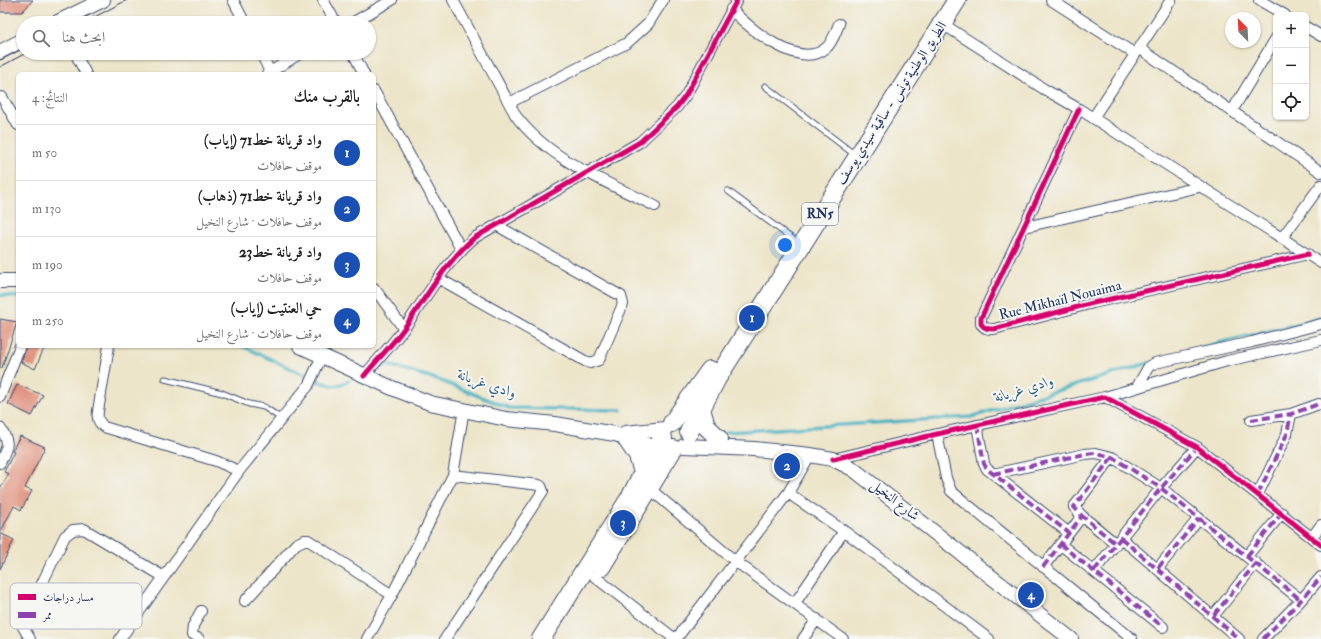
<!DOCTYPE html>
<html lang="ar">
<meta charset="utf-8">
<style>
body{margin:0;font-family:"IM FELL Double Pica",Amiri,serif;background:#f2f2f2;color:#222;direction:rtl}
.controls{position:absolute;right:12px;top:12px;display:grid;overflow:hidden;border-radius:6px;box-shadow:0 1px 3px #0004}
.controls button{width:36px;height:36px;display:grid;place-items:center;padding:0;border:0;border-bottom:1px solid #e0e0e0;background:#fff;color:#222;font:20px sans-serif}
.compass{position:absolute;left:1225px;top:12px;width:36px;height:36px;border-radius:50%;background:#fff;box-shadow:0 1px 3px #0004;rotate:336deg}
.you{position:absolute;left:785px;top:245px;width:14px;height:14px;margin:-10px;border:3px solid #fff;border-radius:50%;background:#1a73e8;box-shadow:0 0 0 6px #1a73e833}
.badge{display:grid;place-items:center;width:26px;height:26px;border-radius:50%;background:#c8321e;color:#fff;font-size:13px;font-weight:700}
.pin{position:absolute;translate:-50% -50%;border:2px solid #fff;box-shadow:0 1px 4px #0006}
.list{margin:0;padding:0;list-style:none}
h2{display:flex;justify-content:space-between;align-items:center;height:52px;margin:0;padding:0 16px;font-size:17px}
h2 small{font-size:13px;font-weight:400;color:#767676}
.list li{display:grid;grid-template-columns:26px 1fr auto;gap:12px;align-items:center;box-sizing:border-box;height:56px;padding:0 16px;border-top:1px solid #e0e0e0}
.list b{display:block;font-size:15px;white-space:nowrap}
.list p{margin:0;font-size:13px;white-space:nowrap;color:#767676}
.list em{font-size:13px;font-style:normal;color:#767676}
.icon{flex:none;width:22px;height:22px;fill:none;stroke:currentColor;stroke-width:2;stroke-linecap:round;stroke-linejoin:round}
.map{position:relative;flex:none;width:1321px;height:639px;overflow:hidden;direction:ltr}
.search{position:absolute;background:#fff;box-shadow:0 1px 3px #0004;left:16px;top:16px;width:360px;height:44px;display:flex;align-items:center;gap:10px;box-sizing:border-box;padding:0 14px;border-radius:22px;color:#767676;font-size:15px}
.panel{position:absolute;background:#fff;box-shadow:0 1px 3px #0004;left:16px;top:72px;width:360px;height:276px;border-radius:6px;direction:rtl}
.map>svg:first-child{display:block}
</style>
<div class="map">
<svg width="1321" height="639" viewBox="0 0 1321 639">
<rect width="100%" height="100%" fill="#f6f6f2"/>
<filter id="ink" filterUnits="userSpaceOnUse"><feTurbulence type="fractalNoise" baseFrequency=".025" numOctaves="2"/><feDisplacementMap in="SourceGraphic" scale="8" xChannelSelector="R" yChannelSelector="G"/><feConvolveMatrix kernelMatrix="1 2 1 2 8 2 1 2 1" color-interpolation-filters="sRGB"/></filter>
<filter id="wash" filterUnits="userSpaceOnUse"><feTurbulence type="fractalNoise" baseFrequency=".012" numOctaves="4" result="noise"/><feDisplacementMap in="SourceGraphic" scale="16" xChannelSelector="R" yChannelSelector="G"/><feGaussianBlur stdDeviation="0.9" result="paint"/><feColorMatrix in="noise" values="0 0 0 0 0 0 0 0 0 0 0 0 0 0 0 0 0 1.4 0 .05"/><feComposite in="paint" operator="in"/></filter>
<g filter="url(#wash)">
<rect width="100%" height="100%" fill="#ede5c9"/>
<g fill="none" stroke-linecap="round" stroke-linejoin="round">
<path stroke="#43b0c1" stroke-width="3.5" d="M0 295 18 297
M242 346 320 382 335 386 349 381
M1191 350 1321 318
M375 369 389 365 436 379 509 408 621 410
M726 432 971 417 1149 363"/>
</g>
<g id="blocks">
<path fill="#e0937f" d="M0 0H33L22 12H0Z
M0 319 17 322 2 368H0Z
M27 346H45L35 369 21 362Z
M17 385 43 395 32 416 8 404Z
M20 436 45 447 25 488 32 491 21 510 14 506 0 533V488L9 474 4 472 14 452 12 451Z
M0 533 14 540 0 569Z"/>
</g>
</g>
<g filter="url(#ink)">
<use href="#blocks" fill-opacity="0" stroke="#3a4a6e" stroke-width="1"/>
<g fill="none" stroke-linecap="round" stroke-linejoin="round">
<defs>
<path id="lane" d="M765 86 850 151
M728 191 794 240
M165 379 222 393 249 404 264 407 282 419"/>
<path id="street" d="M233 0 245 23
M323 0 336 23
M453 0 516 116C549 160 607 182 655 206
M1051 0 1135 54
M1259 0 1285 15
M731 9C749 28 800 71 826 48 832 44 836 31 839 24
M938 21 1044 89 1079 109 1321 263
M352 23 392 0
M1306 27 1321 36
M1139 48 1321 172
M75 53 86 74
M261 53 270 72
M353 53 364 74
M267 74 301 53
M374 91 461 249
M2 97 18 125
M509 103 627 43 648 24 663 0
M1079 109 981 318V324C985 329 988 329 994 329L1093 303 1308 254
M1232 111 1276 38
M1093 118 1171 0
M1025 227 1199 187
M1282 238 1321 185
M438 278 585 361 590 363 599 360 623 304 621 296 496 225
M374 288 404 329
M109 346 98 411C97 418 98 422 104 427L216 461 239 471
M364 376C377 360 393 344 405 327 427 296 445 263 474 238L640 142 677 107 686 95 737 0
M1137 387 1149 366 1155 363 1252 342 1321 324
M0 397 20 346
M1105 397 1227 361 1321 340
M1251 420 1291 414 1319 404
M977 425 984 464 987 469 1069 533
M0 428C11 443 7 447 0 463
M937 434 946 478 951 491 1132 639
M1112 457 1074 507 1082 516 1116 544
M833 459 937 434 1105 397 1197 447 1321 545
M993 474 1085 454 1096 453 1112 457 1161 488 1301 600
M650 489 735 561 843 639
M788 493 844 531 989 639
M1258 494 1287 434 1291 414
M1312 537 1321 525
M1121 538 1239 639
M1060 544 1163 627
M1247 556 1282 513
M1043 567 1082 516
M1158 568 1199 518
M1094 571 1161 488 1197 447
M595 577 675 639
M245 601 296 544 304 540H308L392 595
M795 603 844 531
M1214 615 1256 563
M30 639 23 627 33 602 65 536 73 530 84 529 164 577
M120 639 239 471 308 386 322 356
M199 639 192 635 193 626 201 611
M367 639 392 595 453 475 464 409
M445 639 543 491 541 486 539 485 453 475
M676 639 788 493 810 455
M803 639 817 619
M1263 639 1301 600 1321 577"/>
<path id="secondary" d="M56 23 103 0
M0 52 23 40
M0 281H18
M300 346 392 388 430 403 506 419 555 424 615 434 656 448 665 447
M625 433 665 429
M684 446 754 449 810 455 833 459 853 469 1071 639"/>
<path id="highway" d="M701 409 706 426 719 439
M672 423 710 370
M689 432 716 380 957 0
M626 438 638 456 643 472
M601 567 673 449
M541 639 631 496 652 455 663 438"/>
</defs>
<use href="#lane" stroke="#3a4a6e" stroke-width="7"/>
<use href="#street" stroke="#3a4a6e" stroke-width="12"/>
<use href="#secondary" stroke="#3a4a6e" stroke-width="16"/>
<use href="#highway" stroke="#3a4a6e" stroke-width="20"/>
<use href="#lane" stroke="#fff" stroke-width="5"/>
<use href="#street" stroke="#fff" stroke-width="10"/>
<use href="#secondary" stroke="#fff" stroke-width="14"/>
<use href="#highway" stroke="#fff" stroke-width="18"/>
<path stroke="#1b2f5e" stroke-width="1" d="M72 23 89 15
M83 23 127 0
M0 60 23 48
M0 67 26 53"/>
<path stroke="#8e44ad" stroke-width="4" stroke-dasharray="8 4" stroke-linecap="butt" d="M1251 420 1291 414 1319 404
M977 425 984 464 987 469 1069 533
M1112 457 1074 507 1082 516 1116 544
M993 474 1085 454 1096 453 1112 457 1161 488 1301 600
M1258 494 1287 434 1291 414
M1121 538 1239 639
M1060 544 1163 627
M1247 556 1282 513
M1043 567 1082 516
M1158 568 1199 518
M1094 571 1161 488 1197 447
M1214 615 1256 563
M1263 639 1301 600 1321 577"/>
<defs>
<path id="cycleway" d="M1079 109 981 318V324C985 329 988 329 994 329L1093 303 1308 254
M364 376C377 360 393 344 405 327 427 296 445 263 474 238L640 142 677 107 686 95 737 0
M833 459 937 434 1105 397 1197 447 1321 545"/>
</defs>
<use href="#cycleway" stroke="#f6f6f2" stroke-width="8"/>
<use href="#cycleway" stroke="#d6006c" stroke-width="5"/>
</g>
</g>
<g text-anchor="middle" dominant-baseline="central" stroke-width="4" stroke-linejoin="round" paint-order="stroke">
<rect fill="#f6f6f2" stroke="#5d6b8a" stroke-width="1" x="802" y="203" width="36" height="22" rx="3"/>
<g font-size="13" font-weight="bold" fill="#1b2f5e">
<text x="820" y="214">RN5</text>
</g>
<g font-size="14" fill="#1b2f5e" stroke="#f6f6f2">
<text transform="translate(891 103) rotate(-57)">الطريق الوطنية تونس - ساقية سيدي يوسف</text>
<text transform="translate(1060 300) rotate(-14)">Rue Mikhaïl Nouaima</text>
<text transform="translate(895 500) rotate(38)">شارع النخيل</text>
</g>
<g font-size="15" font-style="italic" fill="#295c81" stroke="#f6f6f2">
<text transform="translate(487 384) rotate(19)">وادي غريانة</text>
<text transform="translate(1024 389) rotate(-17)">وادي غريانة</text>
</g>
</g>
<rect x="10" y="583" width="132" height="46" rx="6" fill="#f6f6f2" stroke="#b4bac6" stroke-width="1"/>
<rect x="18" y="594" width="18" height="6" fill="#d6006c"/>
<rect x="18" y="612" width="18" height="6" fill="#8e44ad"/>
<g font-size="11" fill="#1b2f5e">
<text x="43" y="601">مسار دراجات</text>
<text x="43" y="619">ممر</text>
</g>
</svg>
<div class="controls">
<button>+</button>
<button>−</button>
<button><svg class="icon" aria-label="locate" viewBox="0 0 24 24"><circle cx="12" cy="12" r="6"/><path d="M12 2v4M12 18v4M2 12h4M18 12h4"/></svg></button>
</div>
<svg class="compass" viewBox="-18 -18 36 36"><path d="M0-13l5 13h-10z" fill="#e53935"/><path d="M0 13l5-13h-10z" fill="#767676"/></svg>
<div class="you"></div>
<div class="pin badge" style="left:752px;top:318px;background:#1a4fb4">1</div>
<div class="pin badge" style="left:787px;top:466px;background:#1a4fb4">2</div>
<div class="pin badge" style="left:623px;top:523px;background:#1a4fb4">3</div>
<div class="pin badge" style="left:1031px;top:595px;background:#1a4fb4">4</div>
<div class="search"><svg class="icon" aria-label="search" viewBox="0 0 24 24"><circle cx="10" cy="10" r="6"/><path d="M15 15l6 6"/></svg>ابحث هنا</div>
<section class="panel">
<h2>بالقرب منك<small>النتائج: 4</small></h2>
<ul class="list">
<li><span class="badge" style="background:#1a4fb4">1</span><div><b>واد قريانة خط71 (إياب)</b><p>موقف حافلات</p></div><em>50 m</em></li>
<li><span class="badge" style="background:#1a4fb4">2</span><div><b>واد قريانة خط71 (ذهاب)</b><p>موقف حافلات · شارع النخيل</p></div><em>130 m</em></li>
<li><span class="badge" style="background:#1a4fb4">3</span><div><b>واد قريانة خط23</b><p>موقف حافلات</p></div><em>190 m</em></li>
<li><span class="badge" style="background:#1a4fb4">4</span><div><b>حي العنتيت (إياب)</b><p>موقف حافلات · شارع النخيل</p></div><em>250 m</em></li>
</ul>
</section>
</div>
